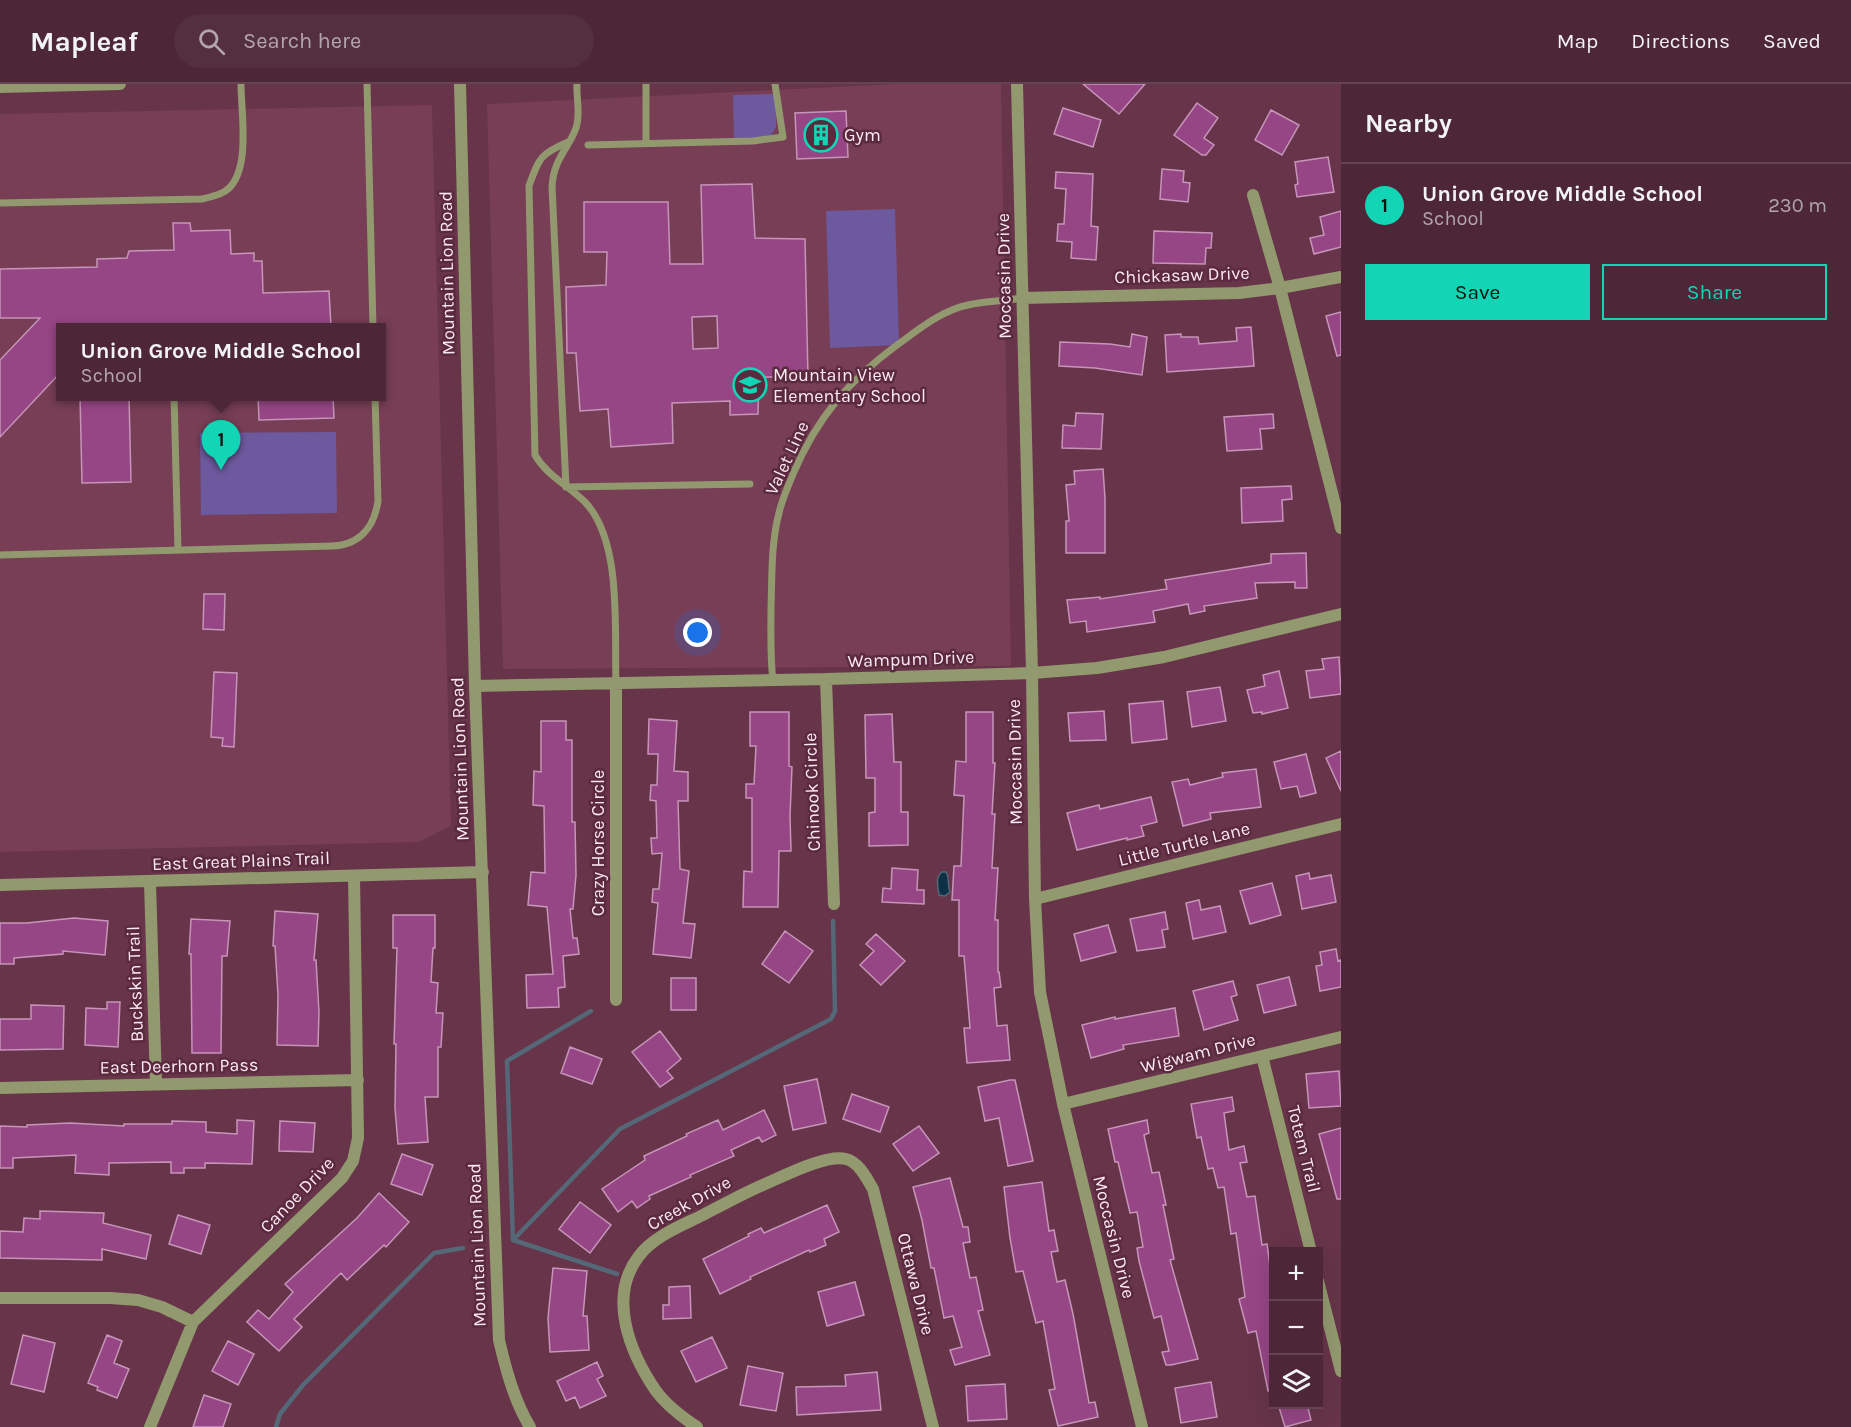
<!DOCTYPE html>
<meta charset="utf-8">
<style>
body{margin:0;font-family:Karla,sans-serif;background:#542f3f;color:#f1f3f6}
.controls{position:absolute;right:18px;bottom:18px;display:grid;overflow:hidden;border-radius:0px;box-shadow:0 6px 24px #0002}
.controls button{width:54px;height:54px;display:grid;place-items:center;padding:0;border:0;border-bottom:2px solid #644452;background:#4d2737;color:#f1f3f6;font:30px sans-serif}
.you{position:absolute;left:698px;top:549px;width:21px;height:21px;margin:-15px;border:4px solid #fff;border-radius:50%;background:#1a73e8;box-shadow:0 0 0 9px #1a73e833}
.badge{display:grid;place-items:center;width:39px;height:39px;border-radius:50%;background:#11d5b4;color:#111;font-size:20px;font-weight:700}
.pin{position:absolute;translate:-50% -50px;filter:drop-shadow(0 2px 3px #0008)}
.pin::after{content:'';position:absolute;top:32px;width:21px;height:18px;background:inherit;clip-path:polygon(0 0,100% 0,50% 100%)}
.popup{position:absolute;left:56px;top:239px;width:330px;height:78px;box-sizing:border-box;display:grid;place-content:center;border-radius:0px;background:#4d2737;filter:drop-shadow(0 2px 4px #0005);font-size:20px;white-space:nowrap;color:#b3a5ad}
.popup b{font-size:22px;color:#f1f3f6}
.popup::after{content:'';position:absolute;left:50%;top:100%;margin-left:-12px;border:12px solid transparent;border-top-color:#4d2737}
.list{margin:0;padding:0;list-style:none}
h2{display:flex;justify-content:space-between;align-items:center;height:78px;margin:0;padding:0 24px;font-size:26px}
h2 small{font-size:20px;font-weight:400;color:#b3a5ad}
.list li{display:grid;grid-template-columns:39px 1fr auto;gap:18px;align-items:center;box-sizing:border-box;height:84px;padding:0 24px;border-top:2px solid #644452}
.list b{display:block;font-size:22px;white-space:nowrap}
.list p{margin:0;font-size:20px;white-space:nowrap;color:#b3a5ad}
.list em{font-size:20px;font-style:normal;color:#b3a5ad}
.actions{display:flex;gap:12px;padding:18px 24px}
.actions a{flex:1;padding:14px 0;border:2px solid #11d5b4;border-radius:0px;text-align:center;font-size:21px;color:#11d5b4}
.actions .main{background:#11d5b4;color:#111}
.icon{flex:none;width:33px;height:33px;fill:none;stroke:currentColor;stroke-width:2;stroke-linecap:round;stroke-linejoin:round}
.map{position:relative;flex:none;width:1341px;height:1343px;overflow:hidden}
header{display:flex;align-items:center;gap:36px;box-sizing:border-box;height:84px;padding:0 30px;background:#4d2737;border-bottom:2px solid #644452}
header strong{font-size:28px}
nav{display:flex;gap:33px;margin-inline-start:auto;font-size:21px}
.search{width:420px;height:54px;background:#542f3f;display:flex;align-items:center;gap:15px;box-sizing:border-box;padding:0 21px;border-radius:33px;color:#b3a5ad;font-size:22px}
main{display:flex}
aside{flex:1;background:#4d2737}
.map>svg:first-child{display:block}
</style>
<header>
<strong>Mapleaf</strong>
<div class="search"><svg class="icon" aria-label="search" viewBox="0 0 24 24"><circle cx="10" cy="10" r="6"/><path d="M15 15l6 6"/></svg>Search here</div>
<nav><a>Map</a><a>Directions</a><a>Saved</a></nav>
</header>
<main>
<div class="map">
<svg width="1341" height="1343" viewBox="0 0 1341 1343">
<rect width="100%" height="100%" fill="#673449"/>
<path fill="#773e55" fill-rule="evenodd" d="M897 0H1001L1011 582 503 585 487 20Z
M432 21 451 742 419 758 0 768V30ZM61 243H382V312H61Z"/>
<path fill="#6d599e" d="M777 10 776 43 770 53 734 56 733 11Z
M895 125 899 261 830 264 826 127Z
M336 348 337 429 201 431 200 349Z"/>
<path fill="#0d3144" stroke="#556878" stroke-width="1.5" d="M942 788H946C950 794 947 801 950 808L945 812 939 811C938 803 935 793 942 788Z"/>
<g fill="none" stroke-linecap="round" stroke-linejoin="round">
<path stroke="#556878" stroke-width="4.5" d="M513 1156 620 1045 831 935 835 927 833 837
M513 1156 507 977 591 927
M513 1156 617 1190
M276 1343 280 1330 303 1301 434 1169 463 1164"/>
</g>
<path fill="#964685" stroke="#c695b9" stroke-width="1.5" fill-rule="evenodd" d="M1083 0H1145L1119 30Z
M1197 19 1218 34 1204 54 1214 61 1206 71H1202L1174 51Z
M1063 24 1101 36 1093 63 1054 50Z
M1271 26 1299 41 1282 71 1255 56Z
M846 27 848 73 797 75 795 29Z
M1328 73 1334 108 1297 113 1295 101 1298 100 1295 78Z
M1162 85 1184 87 1183 98 1190 99 1188 118 1160 115Z
M1056 88 1093 90 1091 142 1098 143 1096 176 1071 174 1072 158 1057 157 1058 140H1064L1066 105 1055 104Z
M752 100 755 154 805 155 808 293H759L758 330 730 331V317L672 319 673 359 611 363 608 325 580 327 576 269H567L566 203 606 201 607 168H584V118H668L670 180H703L701 101ZM717 232 718 264 693 265 692 233Z
M1341 127V163L1314 170 1310 154 1324 151 1320 133Z
M173 139H190L191 147 230 146 231 170 254 169V177H262L263 209 329 207 331 243H60V289L0 353V276L40 234H0V185L97 183V175L127 174 129 167 174 166Z
M1154 147 1212 149 1211 164H1206L1205 180 1153 179Z
M1341 228V271L1337 272 1326 232Z
M1251 243 1254 282 1167 288 1165 251 1181 250V253H1198L1199 260 1237 257 1236 244Z
M1132 250 1147 253 1142 291 1095 284 1059 282 1060 258 1110 260 1130 263Z
M80 312H129L131 398 82 399Z
M258 312H333L334 334 259 336Z
M1076 329 1103 330 1101 365 1062 364 1063 341 1075 342Z
M1273 330 1274 344 1260 345 1262 365 1227 367 1224 333Z
M1103 385 1105 414V469H1066V437H1069L1066 401 1075 400 1074 387Z
M1291 402 1292 415 1282 416 1283 437 1242 439 1241 404Z
M1306 469 1307 504H1295V498L1255 499 1257 514 1204 522 1205 527 1190 530 1188 520 1153 527 1155 538 1087 548 1086 537 1070 539 1067 516 1100 513V515L1167 505 1165 496 1271 479V470Z
M204 510H225L224 546 203 545Z
M1339 573 1341 610 1310 614 1306 587 1324 585 1322 575Z
M1279 587 1288 624 1262 630V628L1253 629 1247 606 1265 602 1263 591Z
M214 588 237 589 234 663 222 662 223 654 211 653Z
M1220 603 1226 637 1192 643 1187 608Z
M1163 617 1167 655 1132 659 1129 620Z
M1104 627 1106 656 1070 657 1068 629Z
M750 628H789V682L792 683 790 732 791 767H779L778 823H743L744 787 752 788V714H746V700H754L756 662H750Z
M966 628H993V679H995L992 730H995L992 784H998L995 836H998V888H999L1001 903 994 904 997 942 1007 941 1010 976 967 979 964 944H970L964 872H959V816H952L954 782H961L964 712 954 711 956 677 966 678Z
M892 630 894 678H901V728H908V761L869 762V729L875 728V694H866L865 631Z
M649 635 677 637 674 687 688 688V717H678L680 785 689 787 683 839 695 840 691 874 653 870 658 819 652 818 653 805H659L662 769 652 770 651 754H657L656 717 650 716 651 701H657L658 670H648Z
M541 637H566V656H572V738H575L576 791 573 825H570L573 854H577L579 870 563 872 565 903 558 904 559 923 527 924 526 891 553 890 547 823 528 821 531 788 545 789 544 722 533 721 534 687 541 688Z
M1341 667V707L1326 674Z
M1306 670 1316 709 1300 713 1297 702 1281 705 1274 678Z
M1256 685 1261 723 1210 729 1211 735 1183 742 1172 698 1188 695 1190 701 1223 693 1222 689Z
M1151 713 1157 738 1141 742 1144 752 1127 756V754L1077 766 1067 729 1099 721 1100 725Z
M892 784 918 786 917 806H924V820L882 818 883 804 891 805Z
M1309 789 1310 795 1331 791 1336 818 1302 825 1296 792Z
M1272 799 1281 831 1250 840 1240 807Z
M1199 816 1201 826 1220 822 1226 848 1193 855 1186 819Z
M275 827 318 830 314 876H316L319 928 318 962 277 961 278 911 275 862H273Z
M1165 828 1168 845 1162 846 1165 863 1137 867 1130 835Z
M393 831H435V864H433L431 898 438 899 436 929H443L441 963H438V1013H425L428 1058 398 1060 395 1024 396 960H394L397 864H393Z
M74 834 108 837 105 871 63 867V870L14 874V880H0V839H27Z
M191 835 230 837 227 872H222L221 969H192L191 870H189Z
M1108 841 1116 868 1081 877 1074 850Z
M785 847 813 867 789 899 762 880Z
M876 850 905 877 881 901 860 881 874 867 866 860Z
M1336 865 1338 877 1341 876V903L1320 907 1316 882 1322 881 1320 868Z
M1289 893 1296 921 1264 929 1257 901Z
M671 894H696V926H671Z
M1233 897 1237 911 1231 913 1238 936 1204 946 1193 907Z
M107 918H120L118 963 85 961 86 924 107 925Z
M31 921 64 922 63 965 0 966V935H31Z
M1175 924 1179 952 1123 961 1124 965 1091 974 1082 941 1115 933V935Z
M660 947 681 975 667 987 673 994 660 1003 632 968Z
M570 963 602 975 592 1000 561 989Z
M1339 987 1341 1022 1309 1024 1306 990Z
M817 995 826 1039 793 1046 784 1002Z
M1010 996H1015L1033 1077 1008 1082 999 1034 985 1037 978 1003Z
M852 1010 889 1023 880 1048 843 1035Z
M1232 1013 1234 1027 1224 1029 1229 1066 1244 1062 1247 1078 1240 1079 1247 1113 1255 1112 1262 1161 1267 1160 1274 1212V1306L1268 1307 1256 1247 1248 1249 1239 1215 1245 1213 1236 1149 1231 1150 1224 1103 1218 1104 1213 1084 1208 1085 1201 1053 1197 1054 1191 1020Z
M764 1026 776 1051 762 1058 759 1053 731 1066 734 1072 690 1091 691 1093 649 1112 650 1115 637 1124 632 1117 618 1128 602 1105 645 1076 644 1072 687 1052 686 1050 718 1036 723 1046Z
M237 1036 254 1037 252 1080 205 1079V1084H184V1089H171V1078L109 1079V1091L75 1089 76 1071 13 1074V1084H0V1042L27 1043V1041L70 1039 124 1042V1040H172V1037L206 1038V1048L237 1050Z
M1147 1036 1149 1049 1144 1051 1152 1089 1159 1088 1166 1121H1163L1174 1175 1170 1176 1198 1275 1171 1281H1166L1162 1268 1169 1267 1161 1232 1154 1234 1139 1177 1137 1164 1143 1163 1137 1128 1130 1129 1118 1078H1115L1108 1045Z
M280 1037 315 1039 313 1068 279 1067Z
M919 1042 939 1069 913 1087 893 1060Z
M1341 1044V1115H1337L1319 1050Z
M402 1070 433 1081 422 1111 391 1100Z
M950 1094 963 1143H968L970 1158 963 1159 970 1194 976 1193 983 1226 978 1227 990 1271 955 1281 950 1266 962 1263 953 1232 944 1234 934 1184H931L922 1136 913 1103Z
M1042 1098 1049 1147 1054 1146 1058 1167 1051 1168 1057 1198 1065 1196 1073 1230 1089 1319 1095 1318 1098 1333 1058 1342 1049 1306 1055 1305 1043 1237 1036 1239 1023 1187 1016 1188 1010 1154 1004 1103Z
M379 1109 409 1138 386 1163 384 1161 347 1196 341 1189 294 1235 302 1243 279 1267 247 1238 258 1226 269 1235 293 1208 285 1200 357 1134Z
M580 1118 611 1141 590 1169 559 1145Z
M827 1121 839 1148 824 1155 826 1161 810 1168 809 1166 750 1193 751 1195 720 1210 703 1175 749 1152 748 1150 761 1144 764 1149Z
M40 1127 104 1129 103 1139 151 1151 146 1175 102 1165V1176L0 1174V1147L23 1148 24 1134 40 1135Z
M178 1131 210 1141 201 1170 169 1160Z
M553 1184 587 1187 583 1232H587L589 1266 550 1268 548 1234Z
M855 1198 864 1231 827 1242 818 1208Z
M690 1202 691 1234 663 1235V1221H669V1203Z
M23 1251 55 1259 44 1308 11 1300Z
M107 1251 122 1257 114 1279 129 1285 117 1314 97 1306 98 1303 88 1299Z
M712 1253 727 1284 696 1298 681 1267Z
M228 1257 254 1270 238 1301 212 1287Z
M597 1278 603 1292 597 1295 606 1312 580 1324 575 1313 566 1317 557 1297Z
M748 1282 783 1289 776 1327 740 1321Z
M877 1288 881 1326 797 1331 796 1303 846 1302 845 1291Z
M1211 1298 1217 1333 1181 1339 1175 1304Z
M1005 1300 1007 1335 968 1337 966 1302Z
M204 1311 231 1320 223 1343H193Z
M1278 1320H1307L1311 1336 1285 1343Z"/>
<g fill="none" stroke-linecap="round" stroke-linejoin="round">
<path stroke="#92996f" stroke-width="7" d="M367 0 373 243
M646 0V58
M568 58C540 70 539 74 529 102L535 371C547 392 568 401 585 418 623 458 614 548 616 601
M588 61 753 57 783 53 775 0
M0 119 202 115C210 113 222 111 228 105 251 85 241 28 241 0
M174 312 178 466
M566 403 552 102C554 74 568 66 576 44 581 29 576 15 577 0
M566 403 750 400
M0 471 332 462C359 461 374 444 378 417L375 312
M773 597C770 572 771 548 771 524 772 493 771 459 779 429 782 415 788 403 793 390 817 334 848 297 897 261 918 246 942 226 968 221 985 217 1004 217 1022 214"/>
<path stroke="#92996f" stroke-width="12" d="M1017 0 1032 589 1035 815 1040 908 1063 1020 1142 1343
M0 3 120 0
M1253 111 1280 204 1341 444
M1022 214 1239 209 1280 204 1341 193
M826 595 834 820
M616 601V916
M475 602 826 595 1032 589 1097 584 1164 573 1341 530
M150 798 156 1000
M0 801 483 788
M1035 815 1341 740
M1262 972 1311 1168
M0 1004 358 996
M1063 1020 1341 953
M1318 1197 1341 1287
M0 1214H110L138 1216 162 1223 193 1238
M150 1343 193 1238 342 1094 353 1077 358 1054 354 792
M697 1343C682 1333 667 1322 656 1307 630 1269 607 1213 639 1172 654 1152 681 1142 703 1131 724 1120 744 1109 765 1100 784 1092 826 1070 846 1075 859 1078 867 1095 873 1105L933 1343"/>
<path stroke="#92996f" stroke-width="12" d="M460 0 475 602 499 1256C506 1286 514 1316 530 1343"/>
</g>
<defs>
<symbol id="building-ring" viewBox="-11 -11 22 22"><circle r="9.5" fill="#5b2a3e" stroke="#11d5b4" stroke-width="1.5"/><path d="M-4-6H4V6H1V3H-1V6H-4ZM-2.5-4.3h1.7v1.8h-1.7ZM.8-4.3h1.7v1.8H.8ZM-2.5-1h1.7V.8h-1.7ZM.8-1h1.7V.8H.8Z" fill="#11d5b4"/></symbol>
<symbol id="school-ring" viewBox="-11 -11 22 22"><circle r="9.5" fill="#5b2a3e" stroke="#11d5b4" stroke-width="1.5"/><path d="M0-5L7-2L0 1L-7-2ZM-4 1L0 2.5L4 1V4Q0 6-4 4Z" fill="#11d5b4"/></symbol>
</defs>
<g fill-rule="evenodd">
<use href="#building-ring" x="802" y="32" width="38" height="38"/>
<use href="#school-ring" x="731" y="282" width="38" height="38"/>
</g>
<g text-anchor="middle" dominant-baseline="central" stroke-width="5" stroke-linejoin="round" paint-order="stroke">
<g font-size="18" fill="#fde9f0" stroke="#5b2a3e" text-anchor="start">
<text x="844" y="51">Gym</text>
<text x="773" y="291">Mountain View<tspan x="773" dy="21">Elementary School</tspan></text>
</g>
<g font-size="18" fill="#fde9f0" stroke="#5b2a3e">
<text transform="translate(447 189) rotate(-91)">Mountain Lion Road</text>
<text transform="translate(1182 191) rotate(-2)">Chickasaw Drive</text>
<text transform="translate(1004 192) rotate(-91)">Moccasin Drive</text>
<text transform="translate(787 374) rotate(-65)">Valet Line</text>
<text transform="translate(911 575) rotate(-2)">Wampum Drive</text>
<text transform="translate(460 675) rotate(-92)">Mountain Lion Road</text>
<text transform="translate(1015 678) rotate(-91)">Moccasin Drive</text>
<text transform="translate(812 708) rotate(-92)">Chinook Circle</text>
<text transform="translate(598 759) rotate(-90)">Crazy Horse Circle</text>
<text transform="translate(1184 760) rotate(-14)">Little Turtle Lane</text>
<text transform="translate(241 777) rotate(-2)">East Great Plains Trail</text>
<text transform="translate(135 900) rotate(-92)">Buckskin Trail</text>
<text transform="translate(1198 969) rotate(-14)">Wigwam Drive</text>
<text transform="translate(179 982) rotate(-1)">East Deerhorn Pass</text>
<text transform="translate(1304 1065) rotate(76)">Totem Trail</text>
<text transform="translate(297 1111) rotate(-46)">Canoe Drive</text>
<text transform="translate(689 1119) rotate(-29)">Creek Drive</text>
<text transform="translate(1114 1153) rotate(76)">Moccasin Drive</text>
<text transform="translate(477 1161) rotate(-92)">Mountain Lion Road</text>
<text transform="translate(916 1200) rotate(76)">Ottawa Drive</text>
</g>
</g>
</svg>
<div class="controls">
<button>+</button>
<button>−</button>
<button><svg class="icon" aria-label="layers" viewBox="0 0 24 24"><path d="M12 4l9 5-9 5-9-5zM3 14l9 5 9-5"/></svg></button>
</div>
<div class="you"></div>
<div class="pin badge" style="left:221px;top:386px">1</div>
<div class="popup"><b>Union Grove Middle School</b>School</div>
</div>
<aside>
<h2>Nearby<small></small></h2>
<ul class="list">
<li><span class="badge">1</span><div><b>Union Grove Middle School</b><p>School</p></div><em>230 m</em></li>
</ul>
<div class="actions"><a class="main">Save</a><a>Share</a></div>
</aside>
</main>
